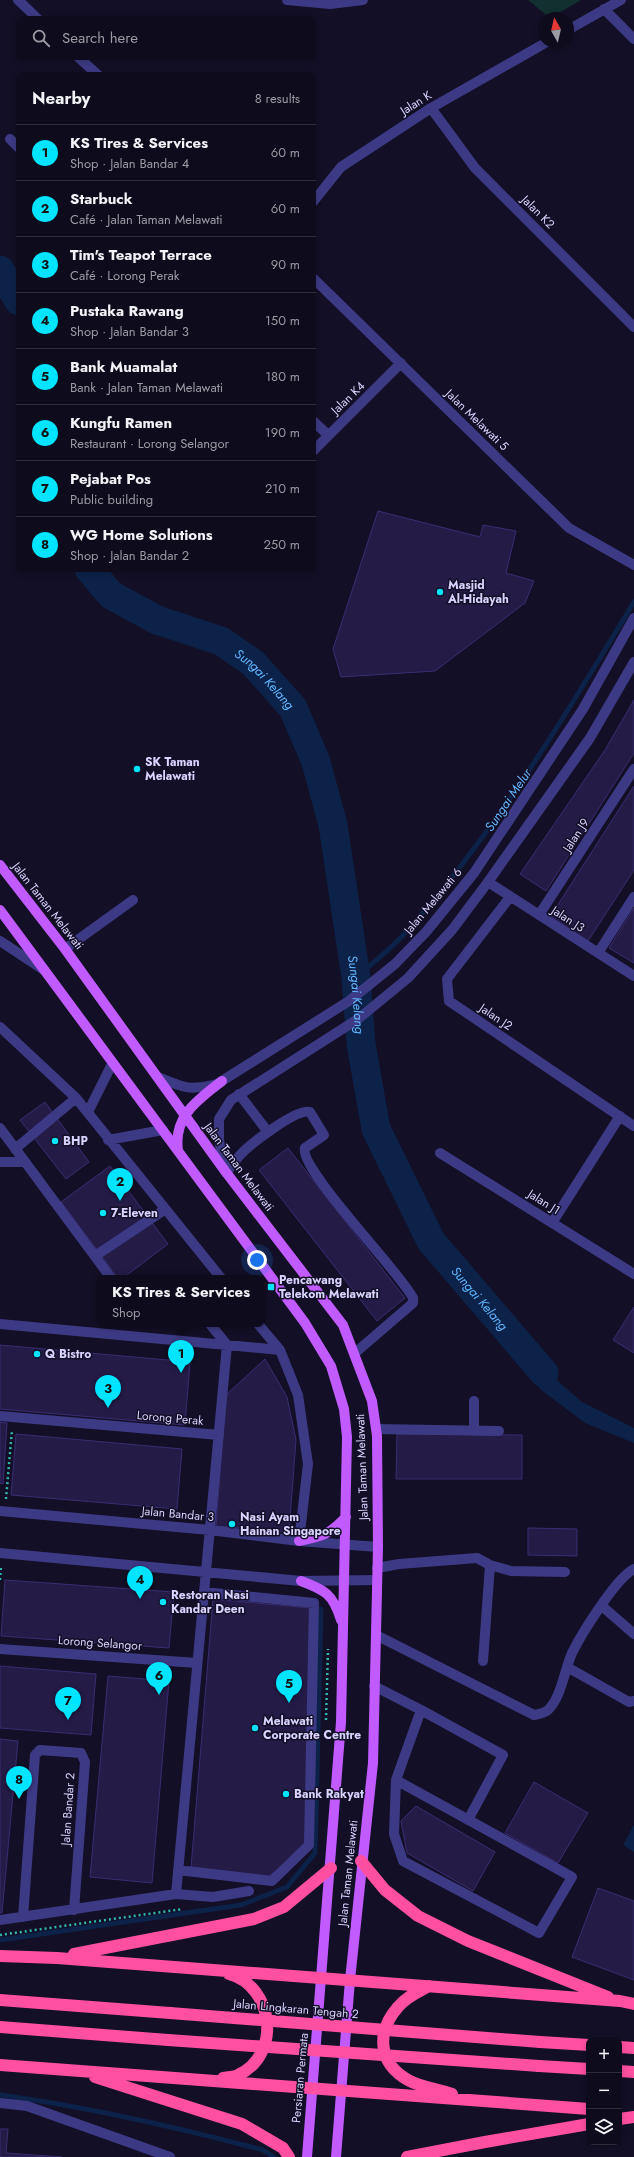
<!DOCTYPE html>
<meta charset="utf-8">
<style>
body{margin:0;font-family:Jost,sans-serif;background:#171425;color:#f1f3f6}
.controls{position:absolute;right:12px;bottom:12px;display:grid;overflow:hidden;border-radius:8px;box-shadow:0 2px 6px #0003}
.controls button{width:36px;height:36px;display:grid;place-items:center;padding:0;border:0;border-bottom:1px solid #2e2b3b;background:#0e0b1c;color:#f1f3f6;font:20px sans-serif}
.compass{position:absolute;left:538px;top:12px;width:36px;height:36px;border-radius:50%;background:#0e0b1c;box-shadow:0 2px 6px #0003;rotate:352deg}
.you{position:absolute;left:257px;top:1260px;width:14px;height:14px;margin:-10px;border:3px solid #fff;border-radius:50%;background:#1a73e8;box-shadow:0 0 0 6px #1a73e833}
.badge{display:grid;place-items:center;width:26px;height:26px;border-radius:50%;background:#00e5ff;color:#111;font-size:13px;font-weight:700}
.pin{position:absolute;translate:-50% -33px;filter:drop-shadow(0 1px 2px #0008)}
.pin::after{content:'';position:absolute;top:21px;width:14px;height:12px;background:inherit;clip-path:polygon(0 0,100% 0,50% 100%)}
.popup{position:absolute;left:97px;top:1275px;width:168px;height:52px;box-sizing:border-box;display:grid;place-content:center;border-radius:8px;background:#0e0b1c;filter:drop-shadow(0 1px 3px #0005);font-size:13px;white-space:nowrap;color:#9b9ba3}
.popup b{font-size:15px;color:#f1f3f6}
.popup::after{content:'';position:absolute;left:50%;top:100%;margin-left:-8px;border:8px solid transparent;border-top-color:#0e0b1c}
.list{margin:0;padding:0;list-style:none}
h2{display:flex;justify-content:space-between;align-items:center;height:52px;margin:0;padding:0 16px;font-size:17px}
h2 small{font-size:13px;font-weight:400;color:#9b9ba3}
.list li{display:grid;grid-template-columns:26px 1fr auto;gap:12px;align-items:center;box-sizing:border-box;height:56px;padding:0 16px;border-top:1px solid #2e2b3b}
.list b{display:block;font-size:15px;white-space:nowrap}
.list p{margin:0;font-size:13px;white-space:nowrap;color:#9b9ba3}
.list em{font-size:13px;font-style:normal;color:#9b9ba3}
.icon{flex:none;width:22px;height:22px;fill:none;stroke:currentColor;stroke-width:2;stroke-linecap:round;stroke-linejoin:round}
.map{position:relative;flex:none;width:634px;height:2157px;overflow:hidden}
.search{position:absolute;background:#0e0b1c;box-shadow:0 2px 6px #0003;left:16px;top:16px;width:300px;height:44px;display:flex;align-items:center;gap:10px;box-sizing:border-box;padding:0 14px;border-radius:8px;color:#9b9ba3;font-size:15px}
.panel{position:absolute;background:#0e0b1c;box-shadow:0 2px 6px #0003;left:16px;top:72px;width:300px;height:500px;border-radius:8px}
.map>svg:first-child{display:block}
</style>
<div class="map">
<svg width="634" height="2157" viewBox="0 0 634 2157">
<rect width="100%" height="100%" fill="#130f26"/>
<path fill="#12302f" d="M528 0H581L550 18Z"/>
<path fill="#0c2248" d="M521 1340 538 1355 560 1383 582 1402 634 1428V1443L585 1423 540 1389 514 1349Z
M634 1825V1852L623 1845Z"/>
<g fill="none" stroke-linecap="round" stroke-linejoin="round">
<path stroke="#0c2248" stroke-width="5" d="M356 978C372 963 391 949 405 933 495 833 565 716 634 602
M0 1940 241 1905 287 1887 315 1853 321 1609
M0 2095C89 2107 176 2127 263 2150L274 2157"/>
<g stroke="#0c2248" stroke-width="29">
<path d="M0 270 19 301"/>
<path id="s1" d="M89 569 111 595 157 620 221 641 253 663 293 708 316 762 333 825 356 978 361 1044 376 1129 431 1241 544 1373"/>
</g>
</g>
<path fill="#241b47" stroke="#3b2d73" d="M378 511 480 537 483 525 516 531 506 573 534 581 525 603 435 671 341 677 333 649Z
M634 700V753L546 891 520 874 605 750Z
M634 786V870L588 941 550 917Z
M634 908V963L609 948Z
M45 1102 89 1162 66 1179 20 1120Z
M288 1148 405 1298 377 1321 259 1170Z
M110 1166 168 1244 123 1278H118L61 1202Z
M634 1307V1353L613 1340Z
M0 1345 190 1362 185 1425 0 1409Z
M265 1359 287 1397 296 1440 289 1532 216 1526 226 1395Z
M0 1422 7 1423 3 1484 0 1483Z
M16 1434 182 1449 177 1509 11 1495Z
M397 1434 522 1435V1479H396Z
M528 1528 577 1529V1556L528 1555Z
M5 1580 174 1592 169 1648 1 1636Z
M213 1599 310 1608 305 1848 268 1877 191 1868Z
M0 1666 96 1674 91 1735 0 1728Z
M108 1676 169 1681 152 1883 90 1877Z
M0 1739 18 1741 2 1913H0Z
M534 1782 588 1813 558 1863 505 1833Z
M416 1806 495 1852 473 1891 407 1853 401 1821Z
M598 1888 634 1901V1980L572 1957Z
M0 2129H8L6 2153 62 2157H0Z"/>
<g fill="none" stroke-linecap="round" stroke-linejoin="round">
<path stroke="#2fb8b0" stroke-width="2.5" stroke-dasharray="2 3" stroke-linecap="butt" d="M6 1499 12 1430
M0 1580 1 1565
M326 1720 328 1649
M0 1935 183 1909"/>
<path stroke="#3d3a85" stroke-width="10" d="M18 0 38 19
M287 0 330 4 363 0
M604 9 634 39
M568 30 621 0
M78 57 98 75
M431 108 475 168 634 327
M10 139 19 148
M313 202 341 167 431 108 547 42
M313 278 569 528 634 565
M313 421 328 435
M313 451 401 363
M488 882 634 976
M510 897 447 979 449 1001 634 1126
M539 915 634 769
M0 941 44 970
M65 949 133 900
M598 953 634 897
M0 1027 76 1098 221 1278
M158 1077C184 1088 189 1091 217 1084L349 1001 395 964 426 932 474 873 583 709 634 618
M239 1094 268 1132
M88 1112 112 1064
M0 1128 111 1278
M108 1140 163 1130
M15 1149 76 1098
M440 1153 634 1274
M0 1162H25
M225 1171 219 1140V1119L231 1100 358 1019 408 978 452 930 488 882 590 738 634 662
M226 1173C232 1166 236 1159 242 1153 252 1143 297 1108 310 1112L324 1135 305 1148C298 1168 401 1273 413 1298V1303L355 1353
M552 1223 620 1116
M95 1256 164 1210
M0 1324 280 1350
M258 1324 280 1350 298 1395 308 1464 299 1541
M474 1401V1431
M0 1416 219 1435
M376 1429 499 1431
M0 1511 210 1530 299 1541 378 1547
M0 1553 301 1581 377 1580
M377 1568 399 1564 477 1558 490 1565 511 1571 565 1572
M602 1606 634 1634
M376 1635 534 1715C539 1714 545 1713 548 1710 562 1696 564 1671 572 1653 582 1633 616 1578 634 1569
M0 1649 197 1663
M483 1661 490 1565
M567 1667 629 1702 634 1701
M374 1686 421 1710 396 1780 394 1834 403 1861 539 1933 572 1877 396 1780
M421 1710 503 1755 468 1820
M178 1870 272 1881 309 1845 314 1603 204 1592
M176 1894 227 1345 210 1324
M23 1917 35 1755 40 1750 81 1753 85 1762 74 1910
M0 1920 176 1894 213 1897 249 1891
M0 2103 27 2106 170 2157"/>
<path stroke="#c25bff" stroke-width="10" d="M0 865 65 949 225 1171 343 1325 372 1401 377 1436 378 1547 373 1763 350 1980 336 2157
M0 910 305 1323 331 1366 344 1409 347 1437 341 1722 307 2157
M178 1150C173 1116 199 1099 222 1081
M299 1541C322 1537 330 1534 346 1517
M301 1581C325 1590 333 1594 341 1620"/>
<path stroke="#ff4fa3" stroke-width="12" d="M361 1861 385 1890 418 1916 468 1941 608 1997
M74 1954 254 1919 284 1907 331 1868
M0 1956 57 1958 620 2001 634 2004
M429 1986C418 1992 406 1997 398 2007 376 2032 378 2063 408 2080 420 2087 438 2089 452 2094
M0 2000 170 2013
M0 2027 168 2040
M540 2042 589 2045
M619 2047 634 2048
M0 2065 589 2109
M539 2066 589 2069
M619 2071 634 2072
M95 2077 242 2124 283 2148 289 2157
M223 2078C228 2077 234 2077 238 2075 282 2055 274 1986 229 1974
M619 2119 634 2117
M407 2157 485 2142 589 2124"/>
<path stroke="#ff4fa3" stroke-width="12" d="M170 2013 540 2042
M168 2040 539 2066"/>
</g>
<g fill="#00e5ff" stroke="#130f26" stroke-width="1.5">
<circle cx="440" cy="592" r="4"/>
<circle cx="137" cy="769" r="4"/>
<circle cx="55" cy="1141" r="4"/>
<circle cx="103" cy="1213" r="4"/>
<rect x="267" y="1283" width="8" height="8" rx="2"/>
<circle cx="37" cy="1354" r="4"/>
<circle cx="232" cy="1524" r="4"/>
<circle cx="163" cy="1602" r="4"/>
<circle cx="255" cy="1728" r="4"/>
<circle cx="286" cy="1794" r="4"/>
</g>
<g text-anchor="middle" dominant-baseline="central" stroke-width="3" stroke-linejoin="round" paint-order="stroke">
<g font-size="12" fill="#d9d4ff" stroke="#130f26">
<text transform="translate(416 103) rotate(-32)">Jalan K</text>
<text transform="translate(538 212) rotate(45)">Jalan K2</text>
<text transform="translate(348 398) rotate(-44)">Jalan K4</text>
<text transform="translate(477 420) rotate(44)">Jalan Melawati 5</text>
<text transform="translate(576 835) rotate(-57)">Jalan J9</text>
<text transform="translate(433 901) rotate(-50)">Jalan Melawati 6</text>
<text transform="translate(48 906) rotate(52)">Jalan Taman Melawati</text>
<text transform="translate(568 919) rotate(33)">Jalan J3</text>
<text transform="translate(496 1017) rotate(34)">Jalan J2</text>
<text transform="translate(239 1167) rotate(53)">Jalan Taman Melawati</text>
<text transform="translate(544 1202) rotate(32)">Jalan J1</text>
<text transform="translate(170 1418) rotate(5)">Lorong Perak</text>
<text transform="translate(362 1467) rotate(-92)">Jalan Taman Melawati</text>
<text transform="translate(178 1514) rotate(5)">Jalan Bandar 3</text>
<text transform="translate(100 1643) rotate(4)">Lorong Selangor</text>
<text transform="translate(68 1809) rotate(-86)">Jalan Bandar 2</text>
<text transform="translate(348 1873) rotate(-84)">Jalan Taman Melawati</text>
<text transform="translate(296 2009) rotate(5)">Jalan Lingkaran Tengah 2</text>
<text transform="translate(300 2078) rotate(-85)">Persiaran Permata</text>
</g>
<g font-size="12" font-weight="bold" fill="#d9d4ff" stroke="#130f26" text-anchor="start">
<text x="448" y="585">Masjid<tspan x="448" dy="14">Al-Hidayah</tspan></text>
<text x="145" y="762">SK Taman<tspan x="145" dy="14">Melawati</tspan></text>
<text x="63" y="1141">BHP</text>
<text x="111" y="1213">7-Eleven</text>
<text x="279" y="1280">Pencawang<tspan x="279" dy="14">Telekom Melawati</tspan></text>
<text x="45" y="1354">Q Bistro</text>
<text x="240" y="1517">Nasi Ayam<tspan x="240" dy="14">Hainan Singapore</tspan></text>
<text x="171" y="1595">Restoran Nasi<tspan x="171" dy="14">Kandar Deen</tspan></text>
<text x="263" y="1721">Melawati<tspan x="263" dy="14">Corporate Centre</tspan></text>
<text x="294" y="1794">Bank Rakyat</text>
</g>
<g font-size="13" font-style="italic" fill="#62b6ff" stroke="#130f26">
<text stroke="none"><textPath href="#s1" startOffset="212">Sungai Kelang</textPath></text>
<text transform="translate(508 800) rotate(-56)">Sungai Melur</text>
<text stroke="none"><textPath href="#s1" startOffset="548">Sungai Kelang</textPath></text>
<text stroke="none"><textPath href="#s1" startOffset="884">Sungai Kelang</textPath></text>
</g>
</g>
</svg>
<div class="controls">
<button>+</button>
<button>−</button>
<button><svg class="icon" aria-label="layers" viewBox="0 0 24 24"><path d="M12 4l9 5-9 5-9-5zM3 14l9 5 9-5"/></svg></button>
</div>
<svg class="compass" viewBox="-18 -18 36 36"><path d="M0-13l5 13h-10z" fill="#e53935"/><path d="M0 13l5-13h-10z" fill="#9b9ba3"/></svg>
<div class="you"></div>
<div class="pin badge" style="left:181px;top:1373px">1</div>
<div class="popup"><b>KS Tires &amp; Services</b>Shop</div>
<div class="pin badge" style="left:120px;top:1201px">2</div>
<div class="pin badge" style="left:108px;top:1408px">3</div>
<div class="pin badge" style="left:140px;top:1599px">4</div>
<div class="pin badge" style="left:289px;top:1703px">5</div>
<div class="pin badge" style="left:159px;top:1695px">6</div>
<div class="pin badge" style="left:68px;top:1720px">7</div>
<div class="pin badge" style="left:19px;top:1799px">8</div>
<div class="search"><svg class="icon" aria-label="search" viewBox="0 0 24 24"><circle cx="10" cy="10" r="6"/><path d="M15 15l6 6"/></svg>Search here</div>
<section class="panel">
<h2>Nearby<small>8 results</small></h2>
<ul class="list">
<li><span class="badge">1</span><div><b>KS Tires &amp; Services</b><p>Shop · Jalan Bandar 4</p></div><em>60 m</em></li>
<li><span class="badge">2</span><div><b>Starbuck</b><p>Café · Jalan Taman Melawati</p></div><em>60 m</em></li>
<li><span class="badge">3</span><div><b>Tim's Teapot Terrace</b><p>Café · Lorong Perak</p></div><em>90 m</em></li>
<li><span class="badge">4</span><div><b>Pustaka Rawang</b><p>Shop · Jalan Bandar 3</p></div><em>150 m</em></li>
<li><span class="badge">5</span><div><b>Bank Muamalat</b><p>Bank · Jalan Taman Melawati</p></div><em>180 m</em></li>
<li><span class="badge">6</span><div><b>Kungfu Ramen</b><p>Restaurant · Lorong Selangor</p></div><em>190 m</em></li>
<li><span class="badge">7</span><div><b>Pejabat Pos</b><p>Public building</p></div><em>210 m</em></li>
<li><span class="badge">8</span><div><b>WG Home Solutions</b><p>Shop · Jalan Bandar 2</p></div><em>250 m</em></li>
</ul>
</section>
</div>
